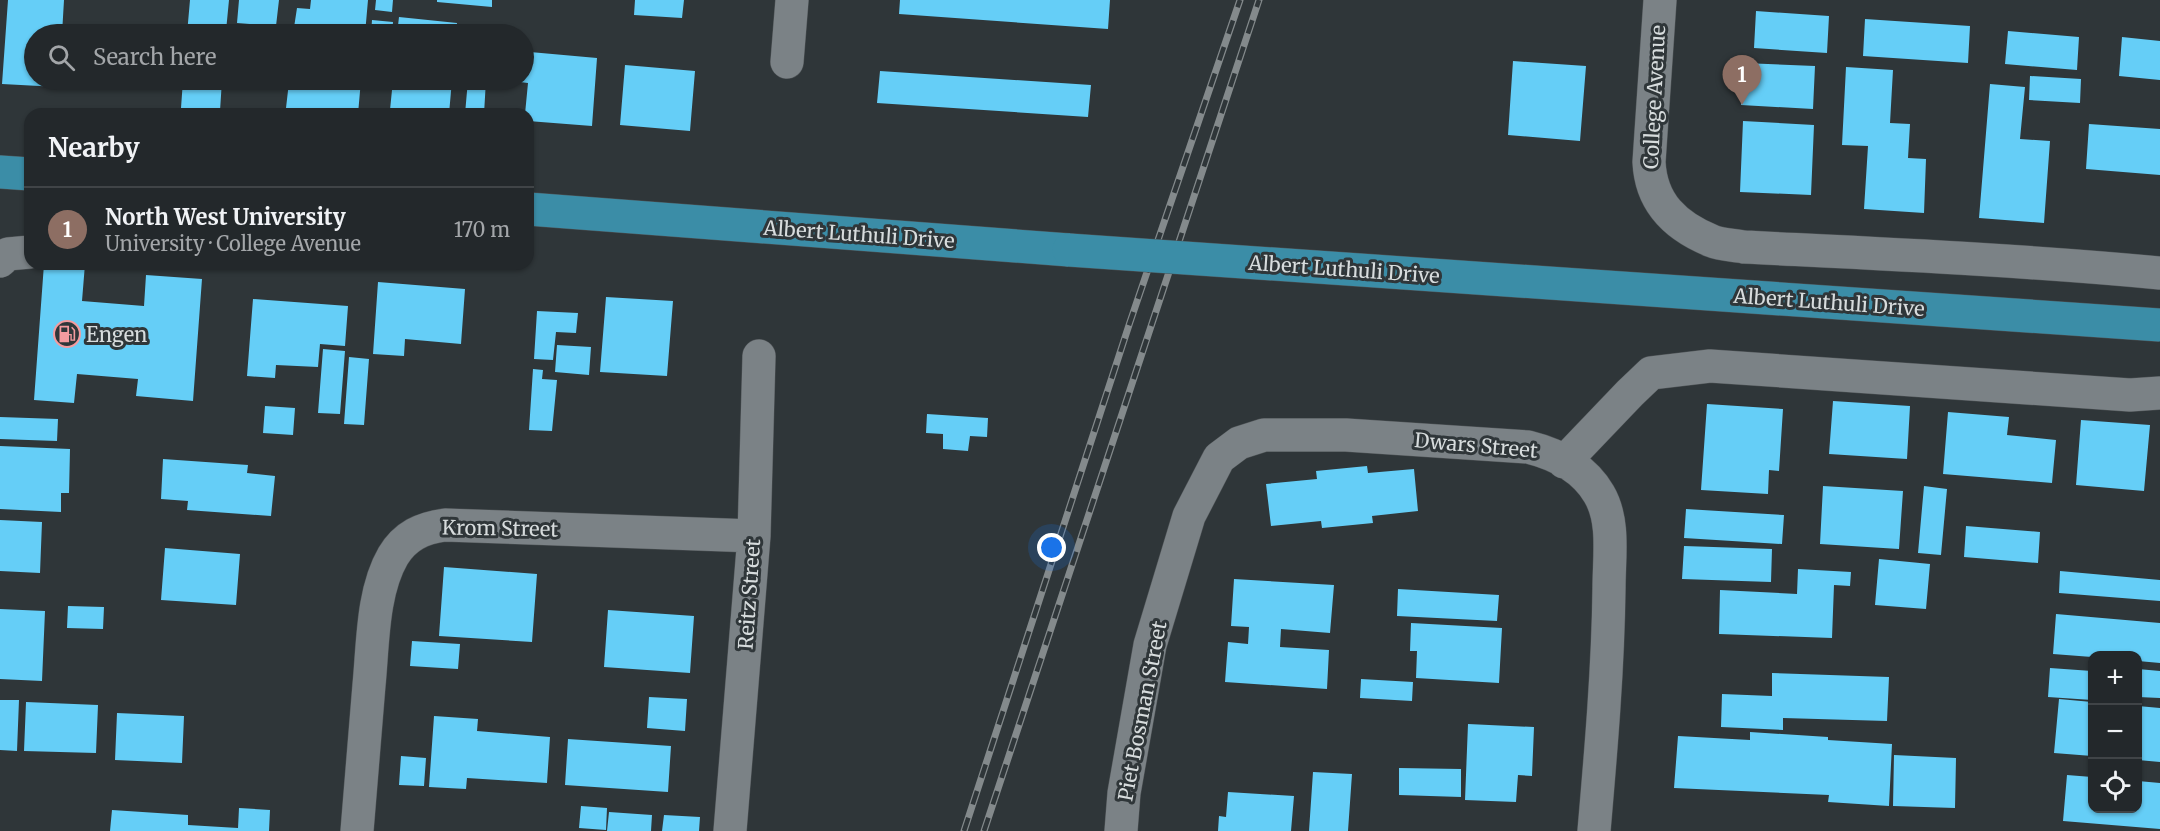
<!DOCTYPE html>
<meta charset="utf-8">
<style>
body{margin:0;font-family:Merriweather,serif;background:#2f3437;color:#f1f3f6}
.controls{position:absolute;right:18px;bottom:18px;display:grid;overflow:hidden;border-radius:12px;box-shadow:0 2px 4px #0004}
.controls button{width:54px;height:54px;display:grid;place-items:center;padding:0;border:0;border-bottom:2px solid #404447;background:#23282b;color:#f1f3f6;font:30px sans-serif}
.you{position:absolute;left:1052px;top:548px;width:21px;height:21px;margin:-15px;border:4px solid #fff;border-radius:50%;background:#1a73e8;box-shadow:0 0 0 9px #1a73e833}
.badge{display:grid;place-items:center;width:39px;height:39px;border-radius:50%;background:#f49b9f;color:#fff;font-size:20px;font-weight:700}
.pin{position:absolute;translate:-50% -50px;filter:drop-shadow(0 2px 3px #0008)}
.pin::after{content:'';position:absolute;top:32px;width:21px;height:18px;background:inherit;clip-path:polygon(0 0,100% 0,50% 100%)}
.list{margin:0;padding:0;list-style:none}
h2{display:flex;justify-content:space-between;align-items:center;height:78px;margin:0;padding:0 24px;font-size:26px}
h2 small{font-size:20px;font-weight:400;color:#a3a6a9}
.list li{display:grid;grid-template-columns:39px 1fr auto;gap:18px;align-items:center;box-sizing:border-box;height:84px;padding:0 24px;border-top:2px solid #404447}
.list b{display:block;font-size:22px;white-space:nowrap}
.list p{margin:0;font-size:20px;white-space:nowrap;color:#a3a6a9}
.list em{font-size:20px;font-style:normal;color:#a3a6a9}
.icon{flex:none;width:33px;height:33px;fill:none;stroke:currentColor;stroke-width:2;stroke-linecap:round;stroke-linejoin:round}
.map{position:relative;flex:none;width:2160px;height:831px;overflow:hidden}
.search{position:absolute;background:#23282b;box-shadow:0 2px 4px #0004;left:24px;top:24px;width:510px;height:66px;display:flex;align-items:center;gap:15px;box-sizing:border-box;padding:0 21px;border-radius:33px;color:#a3a6a9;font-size:22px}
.panel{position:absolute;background:#23282b;box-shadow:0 2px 4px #0004;left:24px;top:108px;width:510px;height:162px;border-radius:18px}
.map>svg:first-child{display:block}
</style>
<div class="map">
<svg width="2160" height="831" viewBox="0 0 2160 831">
<rect width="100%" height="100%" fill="#2f3639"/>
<path fill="#65cef7" d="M8 0H64L62 34H34V80H59L58 87 2 84Z
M190 0H229L226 31 249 33V34H187Z
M239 0H279L276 26 237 23Z
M311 0H368L365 34H293L297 8 310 9Z
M376 0H393L392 12 375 10Z
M437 0H492V7L437 2Z
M635 0H684L682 18 634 15Z
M900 0H1110L1108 29 899 14Z
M1756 11 1829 16 1827 53 1754 48Z
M399 17 457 23 456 34H397Z
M1865 19 1970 26 1968 63 1863 56Z
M372 20 393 22 392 34H371Z
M472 30 490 32V34H472Z
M2008 31 2079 37 2077 70 2005 64Z
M2122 37 2160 41V80L2119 76Z
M524 44 531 45 530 52 597 58 592 126 528 121V114H525L528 83 511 81V80H524Z
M1513 61 1586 66 1580 141 1508 135Z
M1743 63 1815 66 1813 109 1741 105Z
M625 65 695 71 690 131 620 125Z
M1846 67 1893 70 1890 123 1910 124 1908 158 1926 159 1924 213 1864 209 1868 146 1842 145Z
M880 71 1091 85 1088 117 877 103Z
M2030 76 2081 79 2080 103 2029 100Z
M183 80H222L220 111 181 108Z
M292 80H361L358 114H300L301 110 286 108 289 82H291Z
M393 80H452L449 114 390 110Z
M468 80H486L484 114H465Z
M1990 84 2025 87 2020 139 2050 141 2044 223 1979 218Z
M1743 121 1814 125 1811 195 1740 192Z
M2089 124 2160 129V175L2086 169Z
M44 264H85L82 301 144 306 146 275 202 279 193 401 136 396 138 379 77 374 74 403 34 400Z
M378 282 465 289 461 344 405 339 404 356 373 354Z
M606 297 673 301 667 376 600 372Z
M253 299 348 306 345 346 320 344 318 367 276 365 275 378 247 376Z
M537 311 578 313 576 333 556 332 553 360 534 359Z
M557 345 591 347 589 375 555 372Z
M323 349 345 351 340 414 318 413Z
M349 357 369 359 364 425 344 424Z
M533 369 543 370 542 379 557 380 552 431 529 430Z
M1833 401 1910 406 1907 459 1829 454Z
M1707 404 1783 409 1779 471 1769 470 1768 494 1701 490Z
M265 406 295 408 293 435 263 433Z
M1948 412 2009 417 2007 435 2056 440 2052 483 1943 474Z
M927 414 988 418 987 437 970 436 968 451 943 449V434L926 433Z
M0 417 58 419 57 441 0 439Z
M2081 420 2150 425 2144 491 2076 485Z
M0 446 70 449 69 493H61V512L0 509Z
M163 459 248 465 247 473 275 476 271 516 187 510 188 501 161 499Z
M1367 466 1368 473 1414 469 1418 511 1372 516 1373 523 1322 528 1321 521 1271 526 1266 484 1317 479 1316 471Z
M1823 486 1903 491 1899 549 1820 544Z
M1924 486 1947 489 1941 555 1918 553Z
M1686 509 1784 515 1782 544 1684 538Z
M0 520 42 522 40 573 0 571Z
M1966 526 2040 532 2038 563 1964 557Z
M1684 546 1772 549 1771 582 1682 579Z
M165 548 240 554 236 605 161 600Z
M1879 559 1930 564 1926 609 1875 605Z
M444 567 537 574 532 642 439 636Z
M1798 569 1851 572 1850 586 1834 585 1832 638 1719 634 1720 590 1797 594Z
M2060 571 2160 580V601L2059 593Z
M1234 579 1334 585 1330 633 1281 629 1280 647 1329 650 1327 689 1225 682 1228 642 1248 644 1249 627 1231 626Z
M1398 589 1499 595 1497 621 1397 616Z
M68 606 104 607 103 629 67 628Z
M0 609 45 611 42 681 0 679Z
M608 610 694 616 690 673 604 667Z
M2056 614 2160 623V663L2138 661V656H2092V657L2053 654Z
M1411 623 1502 628 1499 683 1416 678 1417 651H1410Z
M412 641 460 644 458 669 410 666Z
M2050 668 2092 671V700L2048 697Z
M2138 669 2160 671V698L2138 697Z
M1772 673 1889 677 1887 721 1783 718V730L1721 727 1722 694 1772 696Z
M1361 679 1413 682 1412 701 1360 698Z
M649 697 687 699 685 731 647 728Z
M2059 699 2092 702V756L2054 753Z
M0 700H19L17 751 0 750Z
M26 702 98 705 96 753 24 751Z
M2138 706 2160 708V762L2138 760Z
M117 713 184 716 182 763 115 760Z
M434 716 478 719 477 731 550 737 547 783 467 778 466 789 429 787Z
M1468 724 1534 727 1532 776 1518 775 1516 802 1465 800Z
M1750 732 1828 737V740L1892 744 1889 806 1828 802 1829 795 1674 788 1678 736 1750 740Z
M568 739 671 746 668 792 565 785Z
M1894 755 1956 758 1955 808 1893 806Z
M401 756 426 758 424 786 399 785Z
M1399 768 1461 769V797L1399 795Z
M1313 772 1352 774 1348 831H1309Z
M2067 775 2092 777V808H2138V781L2160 783V829L2063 821Z
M1228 792 1294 796 1291 831H1218L1219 816 1226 817Z
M581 806 607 808 606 830 579 828Z
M239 808 270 810 269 831H110L112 810 188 815V825L238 828Z
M609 812 652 815 651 831H607Z
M664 815 700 817 699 831H662Z"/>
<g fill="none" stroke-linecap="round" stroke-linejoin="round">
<defs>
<path id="minor" d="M1660 0 1649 162C1651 203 1675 226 1712 241 1721 245 1734 245 1744 247 1883 254 2022 260 2160 273
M787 62 792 0
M0 261 8 254 30 252
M1564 462 1630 393 1651 373 1710 366 2130 395 2160 393
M357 831C361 782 365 734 369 685 373 645 372 592 393 556 405 536 422 528 445 525L754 536
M730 831 754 536 759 356
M1121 831 1124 793 1150 645 1189 516 1219 458 1239 443 1264 435H1346L1528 447C1556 454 1584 468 1599 494 1615 521 1609 557 1609 588 1608 669 1601 750 1594 831"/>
<path id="major" d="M0 172 30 174
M528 209 1069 250"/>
</defs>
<use href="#minor" stroke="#4d5255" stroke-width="34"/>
<use href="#major" stroke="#4d5255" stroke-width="34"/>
<use href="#minor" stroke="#7b8286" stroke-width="33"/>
<use href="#major" stroke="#3b8da7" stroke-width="33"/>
<defs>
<path id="rail" d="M964 831 1130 322 1240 0
M984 831 1259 0"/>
</defs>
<use href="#rail" stroke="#848a8c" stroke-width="7"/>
<use href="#rail" stroke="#2f3639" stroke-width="4.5" stroke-dasharray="14" stroke-linecap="butt"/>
<defs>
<path id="major-bridge" d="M1069 250 2160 325"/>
</defs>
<use href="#major-bridge" stroke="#4d5255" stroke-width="34" stroke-linecap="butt"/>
<use href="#major-bridge" stroke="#3b8da7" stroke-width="33"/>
</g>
<defs>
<symbol id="fuel-ring" viewBox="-11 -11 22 22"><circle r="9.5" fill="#2f3639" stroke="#f49b9f" stroke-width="1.5"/><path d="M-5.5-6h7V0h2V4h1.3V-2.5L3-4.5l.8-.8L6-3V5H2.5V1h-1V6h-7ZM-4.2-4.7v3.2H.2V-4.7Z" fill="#f49b9f"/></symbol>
</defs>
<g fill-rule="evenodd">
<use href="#fuel-ring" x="52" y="319" width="30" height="30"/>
</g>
<g text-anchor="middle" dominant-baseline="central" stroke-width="6" stroke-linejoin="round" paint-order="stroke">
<g font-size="20" fill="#d7dcdd" stroke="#2f3639">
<text transform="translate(1654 97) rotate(-87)">College Avenue</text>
<text transform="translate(859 234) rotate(4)">Albert Luthuli Drive</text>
<text transform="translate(1344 269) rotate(4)">Albert Luthuli Drive</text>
<text transform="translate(1829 302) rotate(4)">Albert Luthuli Drive</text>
<text transform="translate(1476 445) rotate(5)">Dwars Street</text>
<text transform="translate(500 528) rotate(1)">Krom Street</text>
<text transform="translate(749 594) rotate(-86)">Reitz Street</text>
<text transform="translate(1142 711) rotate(-79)">Piet Bosman Street</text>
</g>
<g font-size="20" fill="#d7dcdd" stroke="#2f3639" text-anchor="start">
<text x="86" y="334">Engen</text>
</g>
</g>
</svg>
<div class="controls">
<button>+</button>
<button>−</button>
<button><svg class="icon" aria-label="locate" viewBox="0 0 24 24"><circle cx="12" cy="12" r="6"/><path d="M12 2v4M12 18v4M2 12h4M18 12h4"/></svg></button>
</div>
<div class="you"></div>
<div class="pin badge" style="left:1742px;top:105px;background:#8d6e63">1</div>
<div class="search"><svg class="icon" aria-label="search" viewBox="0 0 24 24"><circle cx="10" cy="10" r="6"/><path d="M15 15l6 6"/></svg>Search here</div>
<section class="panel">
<h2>Nearby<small></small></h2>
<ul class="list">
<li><span class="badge" style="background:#8d6e63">1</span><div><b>North West University</b><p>University · College Avenue</p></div><em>170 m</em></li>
</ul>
</section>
</div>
